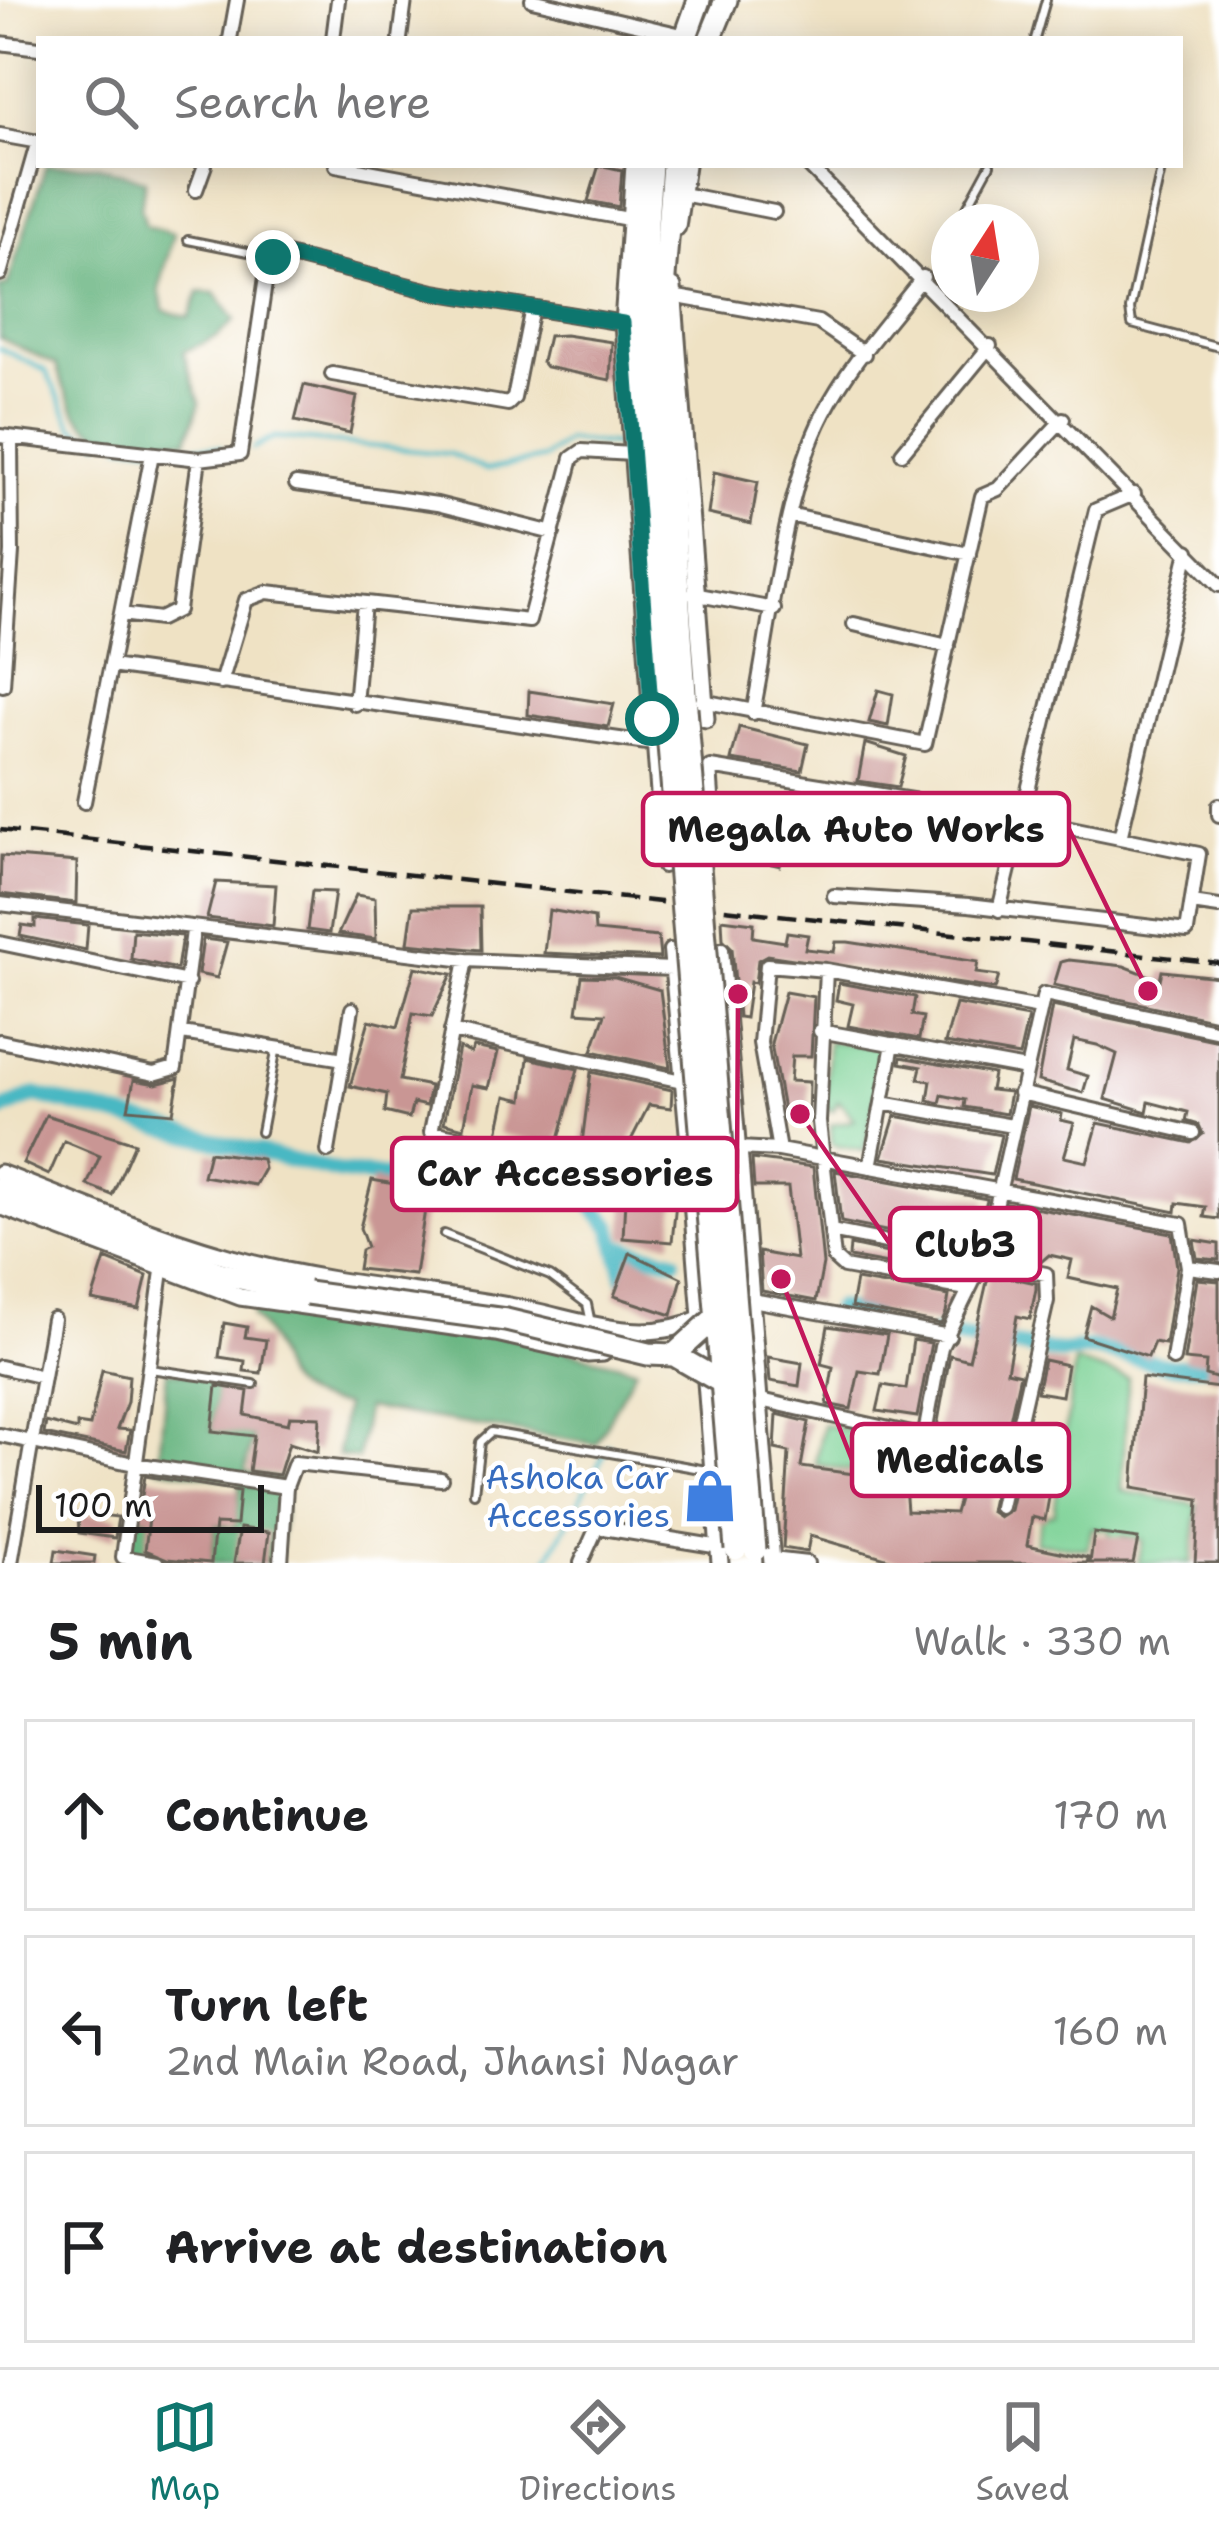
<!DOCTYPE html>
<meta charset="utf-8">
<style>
body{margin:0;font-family:"Shantell Sans",sans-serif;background:#f6f6f6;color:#202124}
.compass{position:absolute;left:931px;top:204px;width:108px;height:108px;border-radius:50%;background:#fff;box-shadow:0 6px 30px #0003;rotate:12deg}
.scale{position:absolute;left:36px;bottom:30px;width:228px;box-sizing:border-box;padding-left:12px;border:6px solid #1c1c1c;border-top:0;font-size:33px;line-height:42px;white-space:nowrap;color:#1c1c1c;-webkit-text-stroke:9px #fff;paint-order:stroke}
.stop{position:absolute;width:36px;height:36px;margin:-27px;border:9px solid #0f766e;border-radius:50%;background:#fff}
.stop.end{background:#0f766e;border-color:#fff;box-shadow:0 3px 12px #0008}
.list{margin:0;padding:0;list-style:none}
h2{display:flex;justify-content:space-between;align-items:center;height:156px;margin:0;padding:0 48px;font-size:51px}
h2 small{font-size:39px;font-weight:400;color:#757577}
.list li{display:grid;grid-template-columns:78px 1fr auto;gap:36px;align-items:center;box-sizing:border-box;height:192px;margin:0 24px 24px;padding:0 24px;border:3px solid #e0e0e0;border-radius:0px}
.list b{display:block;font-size:45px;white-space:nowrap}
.list p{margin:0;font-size:39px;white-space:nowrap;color:#757577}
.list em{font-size:39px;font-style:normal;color:#757577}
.icon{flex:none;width:66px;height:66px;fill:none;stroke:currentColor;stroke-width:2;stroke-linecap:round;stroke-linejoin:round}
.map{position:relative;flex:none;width:1219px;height:1563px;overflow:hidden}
.search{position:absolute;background:#fff;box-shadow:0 6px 30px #0003;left:36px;right:36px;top:36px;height:132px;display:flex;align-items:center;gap:30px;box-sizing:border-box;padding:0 42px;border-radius:0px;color:#757577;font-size:45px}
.sheet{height:804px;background:#fff}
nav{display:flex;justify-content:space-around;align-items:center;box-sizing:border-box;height:168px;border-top:3px solid #e0e0e0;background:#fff;font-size:33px;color:#757577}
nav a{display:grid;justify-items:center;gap:6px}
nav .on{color:#0f766e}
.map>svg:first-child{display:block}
</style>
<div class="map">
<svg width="1219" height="1563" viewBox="0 0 1219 1563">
<rect width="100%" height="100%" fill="#fff"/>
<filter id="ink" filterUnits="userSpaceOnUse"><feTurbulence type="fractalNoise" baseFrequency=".00833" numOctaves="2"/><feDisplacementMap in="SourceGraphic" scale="24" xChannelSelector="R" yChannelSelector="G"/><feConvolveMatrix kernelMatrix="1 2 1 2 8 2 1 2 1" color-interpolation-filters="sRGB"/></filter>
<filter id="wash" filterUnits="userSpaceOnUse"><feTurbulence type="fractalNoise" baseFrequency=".004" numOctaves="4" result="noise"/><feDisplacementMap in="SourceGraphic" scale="48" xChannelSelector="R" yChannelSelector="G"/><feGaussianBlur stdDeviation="2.7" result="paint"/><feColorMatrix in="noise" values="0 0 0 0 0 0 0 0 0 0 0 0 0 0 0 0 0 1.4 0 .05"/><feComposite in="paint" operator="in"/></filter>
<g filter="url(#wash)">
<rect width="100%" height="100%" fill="#efe2c4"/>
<path fill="#7cd195" stroke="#4c7658" stroke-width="3" d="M828 1041 887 1048 864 1151 832 1145 831 1125 855 1120 838 1101 833 1111 826 1108Z
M1075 1362 1128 1378 1122 1491 1198 1505 1191 1563H1138L1143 1541 1123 1536 1117 1556 1106 1552 1110 1530 1092 1528 1087 1549 1035 1542 1041 1518 1054 1513Z
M823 1424 864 1433 857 1472 815 1464Z"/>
<path fill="#65b37e" stroke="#40684d" stroke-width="3" d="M46 165H97L145 180 141 207 146 226 174 233 159 290 164 310 189 318 199 292 215 293 235 320 217 337 183 352 200 403 187 440C107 434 84 454 56 365L0 338V286H7Z
M254 1304 496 1333 636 1368 596 1444 366 1408 358 1459 338 1456 344 1405C259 1394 295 1361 252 1316Z
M167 1371 219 1379 212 1430 252 1435 245 1473 282 1480 281 1487 158 1468Z
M240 1484 286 1490 278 1563H211L215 1524 234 1529Z
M128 1515 149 1518 170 1559 187 1521 181 1561 189 1563 123 1557Z"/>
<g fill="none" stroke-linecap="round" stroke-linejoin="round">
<path stroke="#4ab8c3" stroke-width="4.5" d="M0 348 46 371 73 427 100 442
M122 445 221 447
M253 449 275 437 450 454 486 470 544 458 567 440 616 445
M546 1563 609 1445"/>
<path stroke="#4ab8c3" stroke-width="16" d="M0 1111 35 1095 341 1173 581 1193 611 1226 627 1288
M616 1246 674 1260
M837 1308 871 1317
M936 1334 1062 1353 1091 1349 1172 1366H1219"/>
</g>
<g id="blocks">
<path fill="#c99694" d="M599 165 622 170 619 207 588 201Z
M565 335 612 342 610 380 546 367 542 362 548 336Z
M304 385 357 397 350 433 295 421Z
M714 472 758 482 751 524 708 514Z
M878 690 893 694 888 726 869 722Z
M529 691 614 704 608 727 528 715Z
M739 727 808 744 802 771 731 760Z
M865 743 906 756 898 787 858 781Z
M746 807 793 817 780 866 735 855Z
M1 856 77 862 76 903 0 894Z
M216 882 276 885 273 926 207 918Z
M312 891 335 892 329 933 307 930Z
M356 895 375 898 376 939 338 934Z
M413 907H480L481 950 408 943Z
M549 910 594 918 595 931 658 937 660 958 544 953Z
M35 919 88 925 86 950 20 936 22 925 35 927Z
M722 919 754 923 753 937 785 942 787 932 808 935 805 949 834 952 836 942H848L978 962 976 973 999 976 995 989 767 955 758 960 755 983 750 982 745 1018 738 1017 732 948 723 939Z
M133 931 182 936 177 969 131 959Z
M203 939 227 942 217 978 198 974Z
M1069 960 1124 966 1160 980 1162 971 1219 977 1216 1020 1054 985 1061 962Z
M415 967 452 974 432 1016 413 1013 400 1080 430 1086 426 1106 413 1103 409 1118 385 1112 387 1094 350 1086 369 1020 398 1027Z
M582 976 615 977 660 990 670 1068 592 1051 605 1014 577 1012Z
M839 983 915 997 912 1015 923 1017 919 1039 848 1026 853 1004 836 1000Z
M785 992 814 997 811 1056H792L790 1081 809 1082 808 1122 785 1121 771 1043Z
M956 1004 1028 1017 1019 1056 945 1043Z
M1052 1006 1219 1041V1219L1204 1217 1206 1207 1177 1203 1176 1212 1013 1179 1029 1106 1062 1114 1061 1120 1074 1123 1064 1157 1087 1162 1098 1123 1191 1143 1203 1134 1199 1125 1186 1121 1188 1112 1149 1102 1147 1112 1105 1099 1117 1054 1097 1045 1074 1040 1067 1070 1088 1076 1083 1093 1038 1081Z
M474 1047 498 1052 489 1088 472 1085 464 1128 444 1123 459 1048 471 1053Z
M901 1057 993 1074 990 1090 1010 1092 1006 1114 964 1107 965 1100 942 1095 940 1103 928 1100 931 1081 918 1079 921 1067 900 1063Z
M528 1058 578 1069 557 1146 498 1134 506 1096 523 1100Z
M591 1072 672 1090 671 1108 649 1105 629 1144 676 1158 675 1169 581 1151Z
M179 1078 173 1113 128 1109 134 1080 156 1084Z
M46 1115 135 1143 112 1195 87 1185 100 1156 64 1141 49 1175 23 1163Z
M895 1116 1001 1135 992 1175 882 1158Z
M209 1152 262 1159 264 1169 255 1185 203 1176Z
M752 1159 813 1167 823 1264 816 1301 762 1291 759 1252 796 1259 788 1187H754Z
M549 1166 677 1193 672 1242 623 1238 625 1199 541 1186Z
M835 1171 987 1199 975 1249 841 1222Z
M372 1180 428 1190 415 1275 358 1269 361 1250 367 1247 360 1228Z
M1007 1203 1172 1233 1177 1267 1165 1344 1154 1342 1148 1357 1083 1336 1091 1306 1110 1317 1117 1289 1068 1278 1072 1260 1049 1255 1041 1262 996 1253Z
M1194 1240 1219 1244V1260L1197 1258Z
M850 1245 906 1257 904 1267 849 1257Z
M630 1253 682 1278 672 1315 614 1296Z
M105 1259 147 1276 139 1309 92 1300Z
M989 1273 1036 1283V1289L1030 1319 1017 1316 1007 1371 1020 1374 990 1511 999 1517 1010 1510 1027 1435 1059 1442 1045 1520 1032 1517 1027 1545 1088 1558 1087 1563H903L810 1536 807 1552 783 1548 789 1452 775 1449 777 1414 809 1422 801 1467 862 1475 868 1435 912 1445 905 1486 907 1511 955 1513 963 1485 928 1477 950 1355 969 1360Z
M1197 1279 1219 1281V1379L1205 1375 1206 1362 1184 1360Z
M856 1280 949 1296 946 1313 941 1324 851 1307Z
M224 1323 247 1327 245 1337 266 1340 261 1373 244 1371 245 1361 219 1357Z
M828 1326 887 1335 880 1374 859 1371 851 1409 827 1404 833 1367 821 1364Z
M913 1340 931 1343 917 1417 877 1411 883 1385 906 1389Z
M768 1357 802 1363 799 1386 770 1381Z
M1044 1360 1067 1365 1062 1396 1037 1392Z
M102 1370 129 1376 127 1402 117 1429 130 1430 126 1451 44 1434 46 1422 77 1430V1424L90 1426Z
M1142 1378 1219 1388V1563H1195L1199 1499 1133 1488Z
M217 1386 248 1391 245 1415 288 1424 290 1416 320 1417 318 1452 289 1443 279 1475 249 1471 254 1436 212 1431Z
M145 1476 239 1491 236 1525 215 1524 211 1563 167 1559 145 1550 149 1518 139 1516Z
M78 1513 118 1517 115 1538 79 1533Z
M240 1528 269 1532 265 1563H234Z
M1094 1533 1138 1539 1133 1563H1090Z
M56 1550 95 1556 94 1563H54Z"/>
</g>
</g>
<g filter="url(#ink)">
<use href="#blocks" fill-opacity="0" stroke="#666157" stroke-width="3"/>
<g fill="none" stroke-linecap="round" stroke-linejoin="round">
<defs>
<path id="service" d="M1035 39 1046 0
M1162 165 1130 309 1132 324 1219 347
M959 222 990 165
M188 240 273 257
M261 1132 276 1052
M444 1234 550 1276 587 1304 591 1323
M150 1369 254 1384
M474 1493 480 1442 491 1432 712 1471"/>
<path id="minor" d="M532 0 686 36
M230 39 237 0
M333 39 338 0
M400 39 405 0
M0 43 39 48
M0 135 39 142
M336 165 628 219
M808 165 1219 585
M196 190 205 165
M682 194 774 212
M0 274 38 141
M672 296 818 322 864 354
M332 374 508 404 514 398 532 308
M0 436 199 459 240 454 267 270 273 257 283 254 434 292 623 323
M902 453 990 346
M296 484 437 504 553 533
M793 516 969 554
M693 594 774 609
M121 614 160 619 178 610 199 459
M854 624 948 646
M111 666 654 744
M221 683 246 600 267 592 529 621 572 458 582 451 632 454
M3 685 12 552 11 438
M702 701 925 744 982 496 998 489 1063 419
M355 704 364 603
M753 713C771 624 783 492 824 413 849 364 889 321 923 277
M652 719 663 866
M84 802 152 454
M1219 805V815
M1120 838 1188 551
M716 855 710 767 1022 818 1199 854 1187 931 969 905 834 896
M1192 903 1219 907
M0 904 466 960 672 969
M999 910 1096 510 1134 494
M0 943 188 982
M722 949 739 1148 779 1150 1181 1224 1188 1267 1219 1271
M670 950 688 1149
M466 960 431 1132 691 1183
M826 970 819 1122 834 1258 844 1267 967 1289
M451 1031 682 1081
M820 1031 1026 1069
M182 1033 344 1059
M0 1041 154 1074 175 1068 193 931
M1020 1093 1193 1133
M882 1103 1012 1126
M779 1150 760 1043 767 965 826 970 1040 1008
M328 1151 352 1009
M870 1167 893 1044
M831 1231 1046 1274 1047 1301 1000 1507
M752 1300 949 1336
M1173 1359 1188 1267
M0 1367 43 1377
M761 1400 925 1437
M0 1435 134 1464 286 1487
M915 1488 941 1347 984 1259 1044 994 1219 1031
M772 1559 807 1563
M11 1563 53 1319
M157 1563 123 1557 162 1271
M281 1563 286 1487 295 1463 441 1479
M581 1563 597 1527 720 1547"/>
<path id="tertiary" d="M634 165 623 323 652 719
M677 227 686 165
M673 287 706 719
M0 1173C83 1205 165 1241 251 1263 337 1285 427 1291 514 1307 577 1318 640 1348 701 1318
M0 1206 240 1297 496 1333 588 1354 603 1353 613 1343
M720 1563 688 1149 739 1148 772 1563"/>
<path id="trunk" d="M685 39 699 0
M710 39 726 0
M651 165 640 326 666 709
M673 165 660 328 686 708
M0 1188 219 1273 307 1293"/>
</defs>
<use href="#service" stroke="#666157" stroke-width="12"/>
<use href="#minor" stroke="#666157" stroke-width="18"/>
<use href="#tertiary" stroke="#666157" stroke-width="21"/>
<use href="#trunk" stroke="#666157" stroke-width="27"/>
<use href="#service" stroke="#fff" stroke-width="6"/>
<use href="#minor" stroke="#fff" stroke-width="12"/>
<use href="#tertiary" stroke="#fff" stroke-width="15"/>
<use href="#trunk" stroke="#fff" stroke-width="21"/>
<path stroke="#1c1c1c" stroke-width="4.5" stroke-dasharray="18 9" stroke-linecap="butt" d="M0 830 1219 963"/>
<defs>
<path id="trunk-bridge" d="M686 708 755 1550
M666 709 736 1549
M307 1293 506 1320 648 1354 674 1355 721 1382
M674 1355 716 1317"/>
</defs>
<use href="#trunk-bridge" stroke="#666157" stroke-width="27" stroke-linecap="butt"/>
<use href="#trunk-bridge" stroke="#fff" stroke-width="21"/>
</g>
</g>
<g fill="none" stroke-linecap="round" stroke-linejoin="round" filter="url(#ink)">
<path stroke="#0f766e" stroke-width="15" d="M273 257 283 254 434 292 623 323 652 719"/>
</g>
<defs>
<symbol id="shop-bare" viewBox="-9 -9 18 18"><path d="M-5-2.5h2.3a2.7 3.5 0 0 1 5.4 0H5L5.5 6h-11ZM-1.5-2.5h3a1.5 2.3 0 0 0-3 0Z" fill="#3f7fe0" stroke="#fff" stroke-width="2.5" paint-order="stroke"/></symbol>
</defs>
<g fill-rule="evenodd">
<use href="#shop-bare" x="672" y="1458" width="76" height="76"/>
</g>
<g text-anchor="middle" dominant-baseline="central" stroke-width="9" stroke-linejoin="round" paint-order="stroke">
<g font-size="33" fill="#366cbe" stroke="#fff" text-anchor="end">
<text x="670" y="1477">Ashoka Car<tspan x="670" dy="38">Accessories</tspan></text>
</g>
</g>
<path fill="none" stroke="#c2185b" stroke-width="4.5" d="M1148 991L1069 829M738 994L737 1174M800 1114L890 1244M781 1279L852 1460"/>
<g fill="#c2185b" stroke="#fff" stroke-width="4.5">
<circle cx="1148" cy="991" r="12"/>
<circle cx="738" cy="994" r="12"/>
<circle cx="800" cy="1114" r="12"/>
<circle cx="781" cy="1279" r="12"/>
</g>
<g fill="#fff" stroke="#c2185b" stroke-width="4.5">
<rect x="643" y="793" width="426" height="72" rx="12"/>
<rect x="392" y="1138" width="345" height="72" rx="12"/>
<rect x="890" y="1208" width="150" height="72" rx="12"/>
<rect x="852" y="1424" width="217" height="72" rx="12"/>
</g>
<g font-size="36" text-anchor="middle" font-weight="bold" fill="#1c1c1c">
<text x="856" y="842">Megala Auto Works</text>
<text x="565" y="1186">Car Accessories</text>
<text x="965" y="1257">Club3</text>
<text x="960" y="1473">Medicals</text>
</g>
</svg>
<svg class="compass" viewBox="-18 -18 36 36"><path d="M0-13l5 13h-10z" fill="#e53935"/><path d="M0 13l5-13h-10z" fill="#757577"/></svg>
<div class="scale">100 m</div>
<div class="stop" style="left:652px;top:719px"></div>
<div class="stop end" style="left:273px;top:257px"></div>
<div class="search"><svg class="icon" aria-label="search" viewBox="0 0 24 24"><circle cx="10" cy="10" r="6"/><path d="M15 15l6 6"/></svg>Search here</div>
</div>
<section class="sheet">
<h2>5 min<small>Walk · 330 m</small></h2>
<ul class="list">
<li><svg class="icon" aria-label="ahead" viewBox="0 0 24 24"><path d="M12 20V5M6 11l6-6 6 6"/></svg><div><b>Continue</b></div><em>170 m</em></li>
<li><svg class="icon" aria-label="left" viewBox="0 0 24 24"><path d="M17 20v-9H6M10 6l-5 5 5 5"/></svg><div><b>Turn left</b><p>2nd Main Road, Jhansi Nagar</p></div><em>160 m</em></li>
<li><svg class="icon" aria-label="arrive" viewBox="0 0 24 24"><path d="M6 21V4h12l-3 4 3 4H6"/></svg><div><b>Arrive at destination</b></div></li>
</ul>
</section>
<nav>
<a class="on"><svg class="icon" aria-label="map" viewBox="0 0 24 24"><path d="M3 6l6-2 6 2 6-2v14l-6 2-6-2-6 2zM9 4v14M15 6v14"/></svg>Map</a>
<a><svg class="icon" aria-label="directions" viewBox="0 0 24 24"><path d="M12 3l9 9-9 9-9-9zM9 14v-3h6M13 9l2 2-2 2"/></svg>Directions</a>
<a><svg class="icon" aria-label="saved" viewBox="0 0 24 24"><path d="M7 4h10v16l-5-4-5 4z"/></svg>Saved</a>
</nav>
